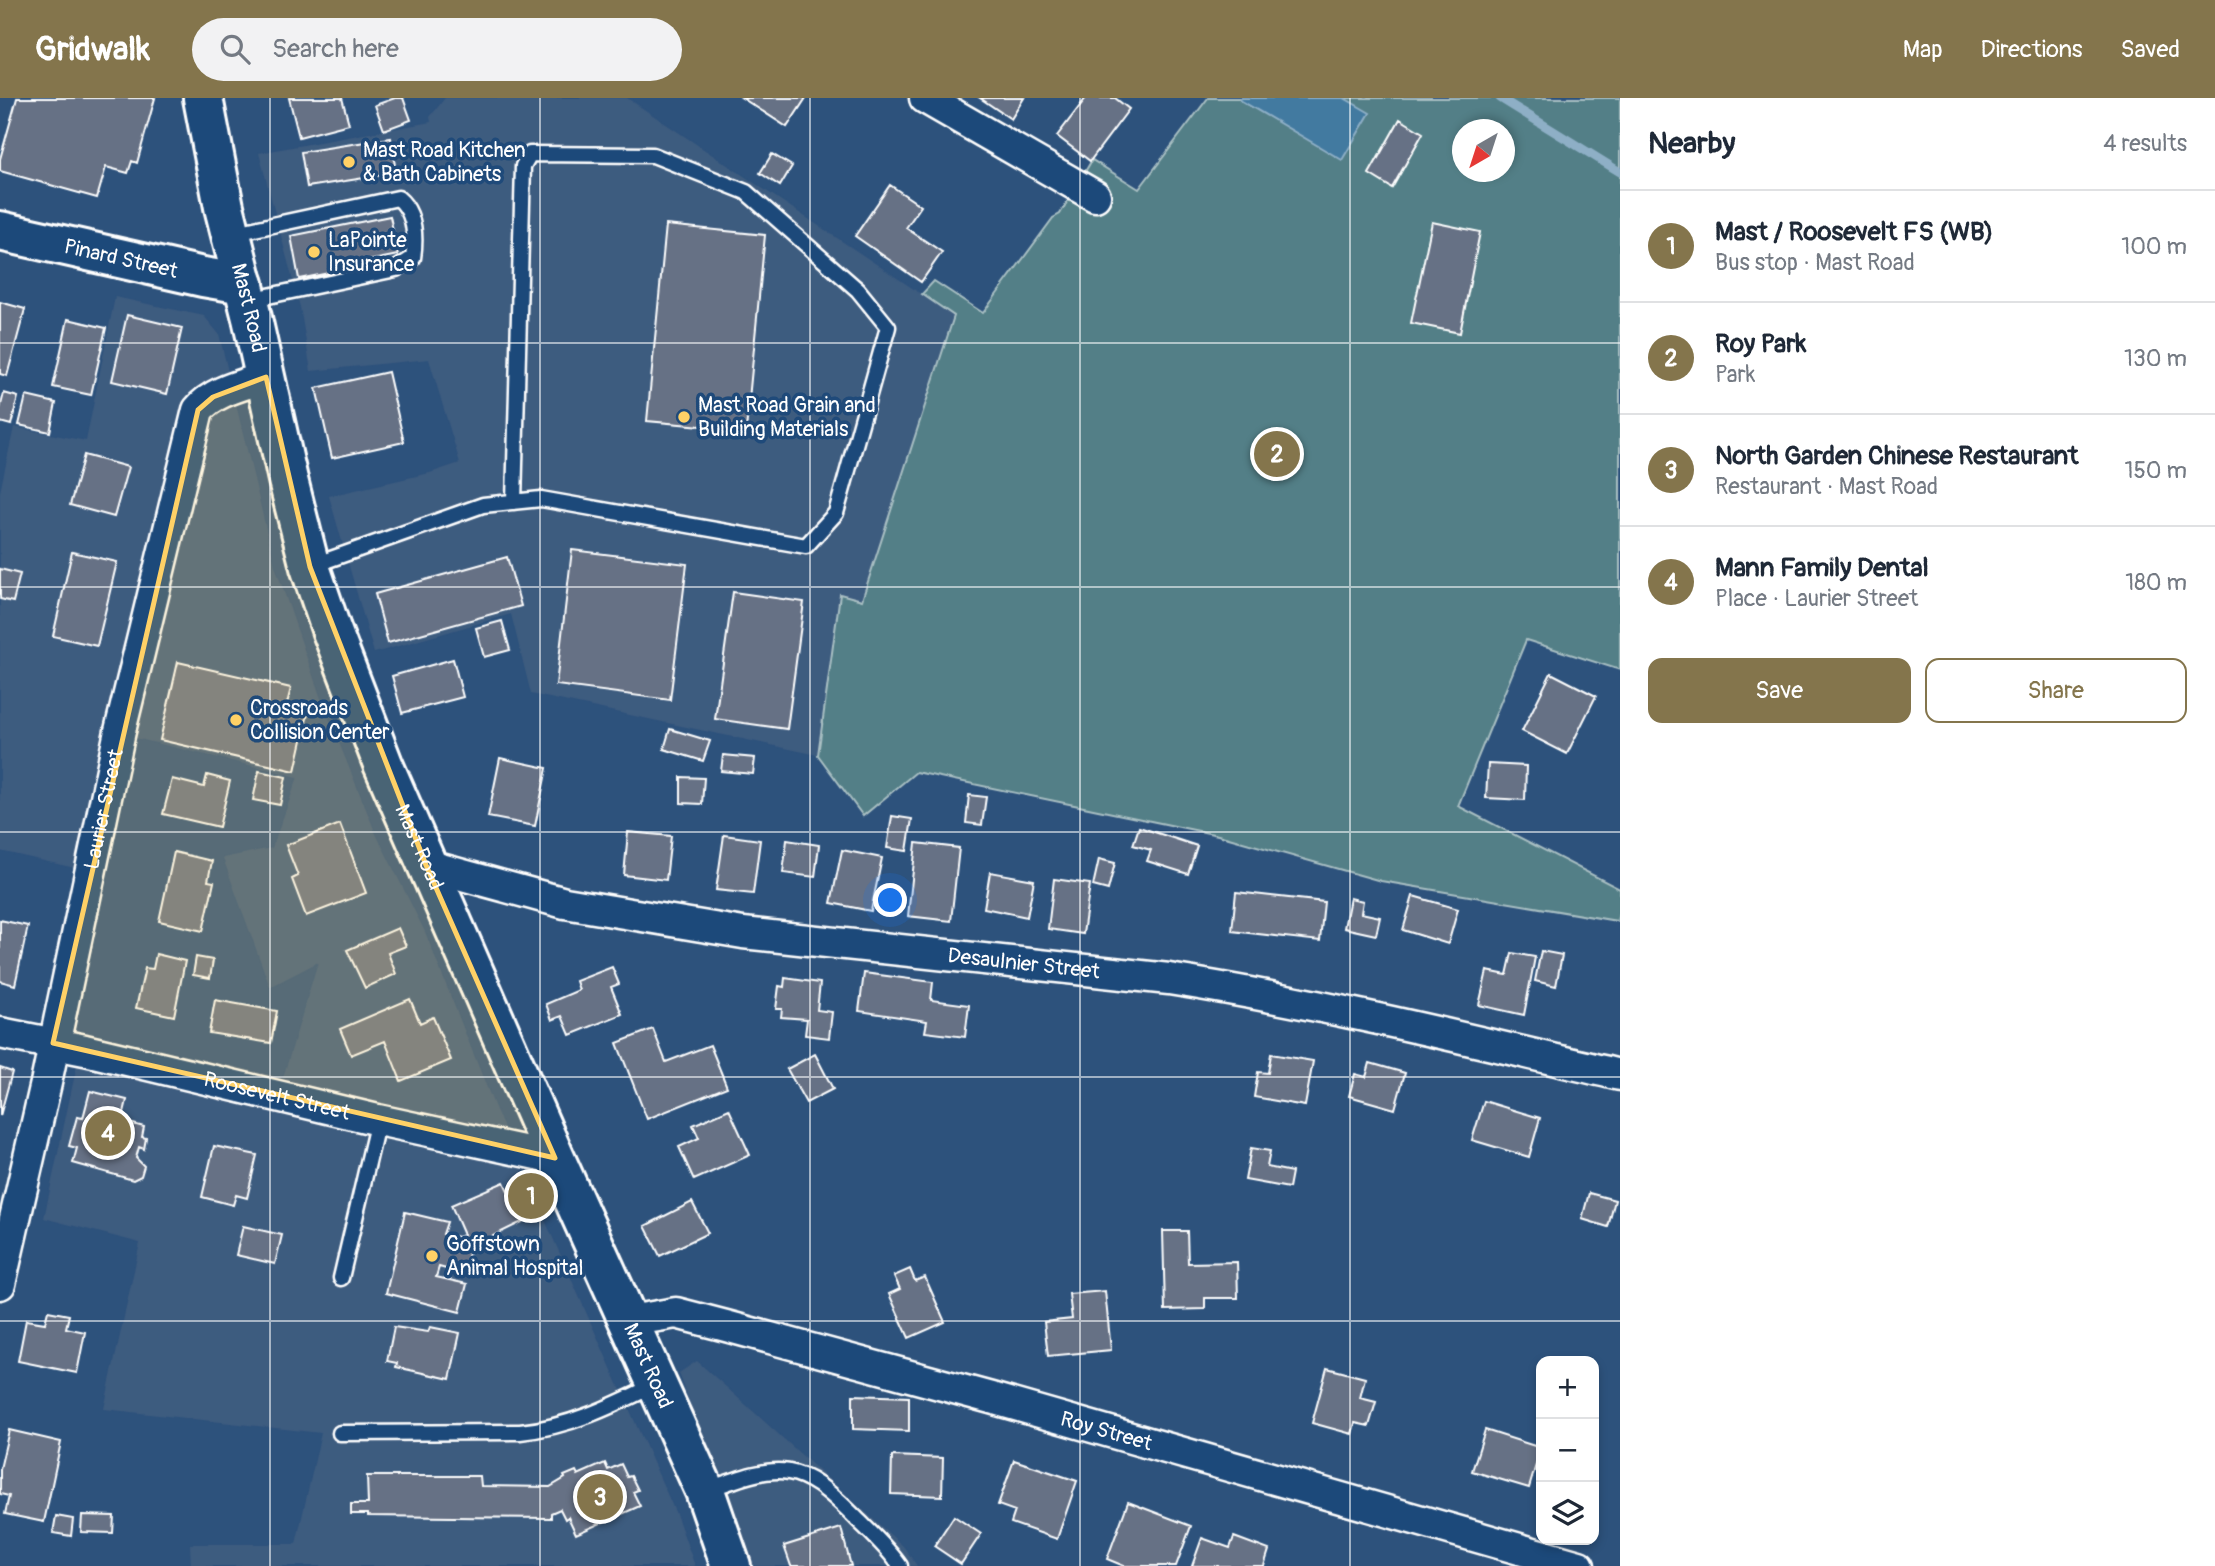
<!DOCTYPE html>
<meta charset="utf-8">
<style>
body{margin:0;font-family:Pangolin,sans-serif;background:#f2f2f3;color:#1f2937}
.controls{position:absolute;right:21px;bottom:21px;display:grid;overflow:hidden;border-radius:14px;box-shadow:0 4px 10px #0003}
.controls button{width:63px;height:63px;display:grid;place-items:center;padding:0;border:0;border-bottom:2px solid #e0e1e3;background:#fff;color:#1f2937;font:35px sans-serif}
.compass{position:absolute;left:1452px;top:21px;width:63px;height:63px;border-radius:50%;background:#fff;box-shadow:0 4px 10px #0003;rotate:219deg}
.you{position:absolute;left:891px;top:803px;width:24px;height:24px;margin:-18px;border:5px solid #fff;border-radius:50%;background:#1a73e8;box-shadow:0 0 0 10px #1a73e833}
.badge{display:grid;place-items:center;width:46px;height:46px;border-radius:50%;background:#84754c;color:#fff;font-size:23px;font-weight:700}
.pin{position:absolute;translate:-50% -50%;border:4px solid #fff;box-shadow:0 2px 7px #0006}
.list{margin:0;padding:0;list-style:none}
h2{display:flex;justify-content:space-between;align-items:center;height:91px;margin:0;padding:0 28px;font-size:30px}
h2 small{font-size:23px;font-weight:400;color:#747a83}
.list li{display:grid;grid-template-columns:46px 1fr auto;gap:21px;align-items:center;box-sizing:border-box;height:112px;padding:0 28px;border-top:2px solid #e0e1e3}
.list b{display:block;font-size:26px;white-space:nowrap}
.list p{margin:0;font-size:23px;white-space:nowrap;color:#747a83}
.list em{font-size:23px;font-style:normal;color:#747a83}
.actions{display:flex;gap:14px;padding:21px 28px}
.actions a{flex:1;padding:16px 0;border:2px solid #84754c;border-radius:14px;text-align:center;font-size:24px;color:#84754c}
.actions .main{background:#84754c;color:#fff}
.icon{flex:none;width:38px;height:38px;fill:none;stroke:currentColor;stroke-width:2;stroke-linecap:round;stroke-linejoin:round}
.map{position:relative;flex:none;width:1620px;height:1468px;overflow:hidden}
header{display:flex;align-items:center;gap:42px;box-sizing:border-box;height:98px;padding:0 35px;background:#84754c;color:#fff}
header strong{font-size:33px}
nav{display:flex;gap:38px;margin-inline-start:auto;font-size:24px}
.search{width:490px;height:63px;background:#f2f2f3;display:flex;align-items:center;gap:18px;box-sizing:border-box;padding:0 24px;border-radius:38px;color:#747a83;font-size:26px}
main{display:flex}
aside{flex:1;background:#fff}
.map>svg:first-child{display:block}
</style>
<header>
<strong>Gridwalk</strong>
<div class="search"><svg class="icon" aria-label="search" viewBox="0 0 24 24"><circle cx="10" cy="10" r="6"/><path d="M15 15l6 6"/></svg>Search here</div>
<nav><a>Map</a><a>Directions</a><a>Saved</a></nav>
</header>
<main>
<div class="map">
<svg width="1620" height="1468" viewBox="0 0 1620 1468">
<rect width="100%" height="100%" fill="#2d527c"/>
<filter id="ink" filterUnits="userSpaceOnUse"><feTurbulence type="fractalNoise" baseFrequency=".0143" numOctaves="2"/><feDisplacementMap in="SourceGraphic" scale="14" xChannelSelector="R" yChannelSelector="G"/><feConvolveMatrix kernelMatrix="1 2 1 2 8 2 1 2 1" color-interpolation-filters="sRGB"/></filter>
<g filter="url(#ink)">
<path fill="#3e5b7f" d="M445 0H627L954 218 862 503 840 496 818 657 531 596 511 516 374 555 329 398 430 375 460 365 429 261 311 273 300 209 259 55 431 24 430 19Z
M115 199 204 218 219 236 275 468 320 598 376 736 425 834 495 1010 676 1416 695 1468H191L190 1446H296L321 1335 104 1311 140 1145 44 1120 84 934 283 980 318 864 270 889 223 760 272 750 298 679 106 633 75 770 0 753V394L14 329 86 343Z
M697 1263 903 1448 917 1468H749L679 1275Z"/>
<path fill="#537f87" stroke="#a9bfc3" stroke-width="2" fill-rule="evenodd" d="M1208 0H1620V572L1526 542 1458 708 1620 791V811L1617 823 1381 783 1218 737 916 674 863 718 818 657 840 496 862 502 954 218 922 196 934 183 983 215 1053 120 1060 116 1092 62 1139 91ZM1462 32H1504V74H1462Z"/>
<path fill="#437aa0" stroke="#8eafc6" stroke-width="2" d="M1241 0H1344L1370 15 1342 62 1240 2Z"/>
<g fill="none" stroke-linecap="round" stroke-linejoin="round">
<path stroke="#8eafc6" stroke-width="9" d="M1500 0 1620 74"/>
</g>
<path fill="#667185" stroke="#fff" stroke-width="2" d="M17 0H155L137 65 132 63 128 75 106 69 97 100 0 73V61Z
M289 0H342L349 26 299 39Z
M395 0H403L411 22 384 32 375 7Z
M742 0H806L787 29Z
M980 0H1024L1011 21Z
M1086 0H1115L1129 11 1090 63 1057 38Z
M1400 21 1423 35 1392 90 1369 76Z
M391 40 396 75 307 89 301 54Z
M772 56 792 68 780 88 760 75Z
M890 87 921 108 906 130 942 154 921 184 855 138Z
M390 118 398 157 353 166 354 170 299 181 291 138Z
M1432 124 1480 134 1460 235 1411 225Z
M666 127 765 137 746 332 647 323Z
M0 204 25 211 7 278 0 276Z
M127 217 182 230 167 296 112 283Z
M68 221 106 230 91 297 53 289Z
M388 274 404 344 332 360 316 290Z
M4 295 18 299 11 327 0 324V311Z
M26 298 56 305 50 334 19 327Z
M84 357 128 369 114 419 70 407Z
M572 452 687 466 670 602 556 587Z
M72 454 117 464 97 548 53 538Z
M507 459 521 508 388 545 375 496Z
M0 471 20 476 13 504 0 501Z
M733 494 804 504 787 631 715 621Z
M502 523 510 552 484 559 476 530Z
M453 561 463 599 402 615 392 578Z
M178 564 291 590 287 606 309 611 295 673 160 642Z
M1551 575 1596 598 1567 656 1522 633Z
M670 631 710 643 703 663 664 651Z
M723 657 755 660 753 676 721 673Z
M500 660 547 670 535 728 488 719Z
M1488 666 1526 668 1525 702 1486 700Z
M259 673 286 679 280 707 253 702Z
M207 677 230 683 219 729 163 716 172 681 204 689Z
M681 679 704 680 702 706 681 705Z
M969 697 986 699 982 727 966 725Z
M892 718 912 721 907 753 887 750Z
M340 726 366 795 306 818 292 781 298 778 286 747Z
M1139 729 1197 748 1188 776 1147 763 1151 752 1133 747Z
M628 734 671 738 666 782 624 777Z
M724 737 760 742 753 796 716 792Z
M787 742 819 747 815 779 783 775Z
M916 745 959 750 951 823 908 818Z
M842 752 882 760 871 813 831 805Z
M174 754 212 763 208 783 214 784 203 833 159 823Z
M1099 761 1115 765 1108 792 1093 788Z
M990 774 1034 782 1027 819 984 810Z
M1054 781 1090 786 1083 836 1048 831Z
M1236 794 1324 804 1320 843 1232 833Z
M1413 798 1458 811 1448 846 1403 832Z
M1350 800 1363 803 1361 815 1380 819 1376 837 1344 830Z
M0 822 28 828 15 887 0 883Z
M398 830 406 848 388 855 396 876 365 890 347 852Z
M1541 853 1562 857 1556 888 1535 883Z
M1512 855 1535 859 1524 917 1479 907 1487 873 1507 877Z
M156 856 185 863 174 918 136 910 145 870 153 871Z
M196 859 213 862 210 880 193 877Z
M612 869 619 886 611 889 622 916 570 937 562 918 552 922 546 906 579 892 576 883Z
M864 875 933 884 931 902 969 907 965 939 925 934 927 923 859 913Z
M785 880 820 885 817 912 832 914 829 940 805 937 807 921 781 919 782 911H776L779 888 784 889Z
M410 901 420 925 433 919 451 962 401 983 385 943 351 957 340 931Z
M215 902 277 913 271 945 209 935Z
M653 931 666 964 710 947 727 989 647 1021 617 945Z
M815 956 833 991 806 1005 787 971Z
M1271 956 1313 963 1305 1008 1254 999 1258 974 1268 975Z
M1370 965 1405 975 1395 1011 1349 998 1355 976 1366 979Z
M0 970 12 974 0 1018Z
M90 993 127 1002 122 1023 144 1029 142 1039 146 1040 144 1051 139 1049 136 1060 144 1068 141 1078 133 1082 73 1065 77 1050 69 1048 77 1019 83 1020Z
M1484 1003 1540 1020 1529 1059 1472 1042Z
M729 1011 750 1057 694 1082 679 1049 699 1040 693 1027Z
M214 1048 257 1057 247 1100 236 1097 233 1107 202 1099Z
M1251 1050 1270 1053 1267 1069 1292 1074 1289 1090 1245 1082Z
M504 1084 522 1124 481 1144 471 1146 465 1172 458 1170 457 1174 439 1169 436 1179 467 1186 460 1214 386 1195 405 1114 447 1124 443 1136 458 1139 464 1137 451 1107Z
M1589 1095 1615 1102 1608 1129 1582 1121Z
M692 1104 708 1135 660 1158 645 1128Z
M243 1128 282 1137 275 1166 236 1157Z
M1163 1133H1187L1188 1165 1237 1164 1238 1200H1205V1211L1165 1212Z
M910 1171 915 1183 925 1179 945 1224 909 1240 889 1196 900 1191 894 1178Z
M1105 1193 1111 1252 1048 1258 1044 1224 1072 1221 1069 1196Z
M48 1213 69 1217 66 1230 85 1234 77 1275 18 1263 26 1222 45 1225Z
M394 1229 428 1234 430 1229 460 1235 450 1281 396 1269 397 1265 387 1263Z
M1327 1270 1365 1280 1360 1300 1376 1304 1369 1328 1355 1325 1352 1336 1312 1325Z
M853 1297 909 1299V1333L853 1331Z
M9 1332 61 1344 44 1424 5 1416 9 1398 0 1396V1371Z
M1485 1332 1541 1350 1529 1390 1472 1373Z
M892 1358 943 1360 942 1398 891 1396Z
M1014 1362 1077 1383 1057 1441 1011 1425 1015 1413 998 1407Z
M605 1365 608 1372 621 1366 627 1379 631 1378 638 1392 633 1394 640 1408 576 1436 568 1419 565 1421 560 1411 551 1415V1420L368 1418V1416H351V1406H368L367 1378H480L481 1388 550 1389 565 1380 564 1378 576 1373 578 1377Z
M1128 1404 1191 1428 1176 1468H1124L1107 1461Z
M82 1417 114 1418 113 1435 81 1434Z
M56 1418 73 1421 71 1438 53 1435Z
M954 1418 981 1436 961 1466 934 1448Z
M841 1430 851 1468H791L784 1448Z
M1234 1439 1269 1452 1264 1468H1192L1202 1440 1230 1450Z"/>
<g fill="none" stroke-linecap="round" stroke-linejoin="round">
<defs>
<path id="lane" d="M231 136 398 100C415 114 416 139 413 160L396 171 249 202
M311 468 483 407 541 401 806 448 836 415 888 229 858 192 746 94 653 57 530 56 523 68 514 404
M341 1180 378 1022
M340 1335 520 1334C570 1329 612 1308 657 1286
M707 1392C781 1364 799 1362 856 1420 871 1435 888 1450 900 1468"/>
<g id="street">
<path d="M925 0 1095 98"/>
<path id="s1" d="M426 767 565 805 743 835 1169 881C1321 905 1471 942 1620 977"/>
<path id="s2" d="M0 935 85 952 378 1022 555 1060"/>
<path id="s3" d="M0 1186 46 985 120 633 198 312C213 293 243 287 266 279"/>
<path id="s4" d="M629 1223 676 1215 726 1228 991 1300 1579 1468"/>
</g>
<g id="secondary">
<path id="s5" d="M203 0 224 109 252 220 288 382 310 469 331 531 383 666 555 1060 705 1393 731 1468"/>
<path id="s6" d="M0 133 203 179 244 186"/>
</g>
</defs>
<use href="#lane" stroke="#fff" stroke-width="19"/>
<use href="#street" stroke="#fff" stroke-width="35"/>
<use href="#secondary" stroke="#fff" stroke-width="44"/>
<use href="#lane" stroke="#1f4a7a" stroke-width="14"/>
<use href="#street" stroke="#1f4a7a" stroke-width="30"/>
<use href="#secondary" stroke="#1f4a7a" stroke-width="38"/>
</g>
</g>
<path fill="#ffd166" fill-opacity="0.2" stroke="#ffd166" stroke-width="5" stroke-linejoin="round" d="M266 279 310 469 426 767 555 1060 53 945 198 312 213 299Z"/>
<path fill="none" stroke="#fff" stroke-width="2" stroke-opacity="0.55" d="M270 0V1468M540 0V1468M810 0V1468M1080 0V1468M1350 0V1468M0 245H1620M0 489H1620M0 734H1620M0 979H1620M0 1223H1620"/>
<g fill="#ffd166" stroke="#1f4a7a" stroke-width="2.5">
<circle cx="349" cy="64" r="7"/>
<circle cx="314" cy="154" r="7"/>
<circle cx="684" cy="319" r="7"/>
<circle cx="236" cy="622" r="7"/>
<circle cx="432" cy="1158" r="7"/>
</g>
<g text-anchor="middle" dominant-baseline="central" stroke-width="7" stroke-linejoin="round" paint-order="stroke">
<g font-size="21" fill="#fff" stroke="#1f4a7a" text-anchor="start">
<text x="363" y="52">Mast Road Kitchen<tspan x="363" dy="24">&amp; Bath Cabinets</tspan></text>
<text x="328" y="142">LaPointe<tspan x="328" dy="24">Insurance</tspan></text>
<text x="698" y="307">Mast Road Grain and<tspan x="698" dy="24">Building Materials</tspan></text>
<text x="250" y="610">Crossroads<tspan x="250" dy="24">Collision Center</tspan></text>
<text x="446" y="1146">Goffstown<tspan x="446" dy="24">Animal Hospital</tspan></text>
</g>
<g font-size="21" fill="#fff" stroke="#1f4a7a">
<text stroke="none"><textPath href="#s6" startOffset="124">Pinard Street</textPath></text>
<text stroke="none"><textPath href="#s5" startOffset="215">Mast Road</textPath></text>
<text stroke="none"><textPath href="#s3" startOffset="486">Laurier Street</textPath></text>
<text stroke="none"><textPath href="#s5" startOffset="782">Mast Road</textPath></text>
<text stroke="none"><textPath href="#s1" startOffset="607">Desaulnier Street</textPath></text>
<text stroke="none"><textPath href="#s2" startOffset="284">Roosevelt Street</textPath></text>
<text stroke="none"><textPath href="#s5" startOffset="1349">Mast Road</textPath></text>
<text stroke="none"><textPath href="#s4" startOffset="494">Roy Street</textPath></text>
</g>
</g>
</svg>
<div class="controls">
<button>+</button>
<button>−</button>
<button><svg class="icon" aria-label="layers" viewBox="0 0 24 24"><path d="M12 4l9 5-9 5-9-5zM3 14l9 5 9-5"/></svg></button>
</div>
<svg class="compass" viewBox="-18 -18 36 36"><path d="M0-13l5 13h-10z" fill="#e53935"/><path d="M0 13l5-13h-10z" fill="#747a83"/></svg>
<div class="you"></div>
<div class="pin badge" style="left:531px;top:1098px">1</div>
<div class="pin badge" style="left:1277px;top:356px">2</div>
<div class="pin badge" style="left:600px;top:1399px">3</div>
<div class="pin badge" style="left:108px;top:1035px">4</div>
</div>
<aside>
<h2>Nearby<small>4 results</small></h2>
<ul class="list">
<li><span class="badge">1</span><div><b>Mast / Roosevelt FS (WB)</b><p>Bus stop · Mast Road</p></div><em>100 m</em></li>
<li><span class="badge">2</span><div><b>Roy Park</b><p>Park</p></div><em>130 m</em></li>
<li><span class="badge">3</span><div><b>North Garden Chinese Restaurant</b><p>Restaurant · Mast Road</p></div><em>150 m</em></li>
<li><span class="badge">4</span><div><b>Mann Family Dental</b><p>Place · Laurier Street</p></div><em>180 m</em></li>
</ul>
<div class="actions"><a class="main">Save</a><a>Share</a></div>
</aside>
</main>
